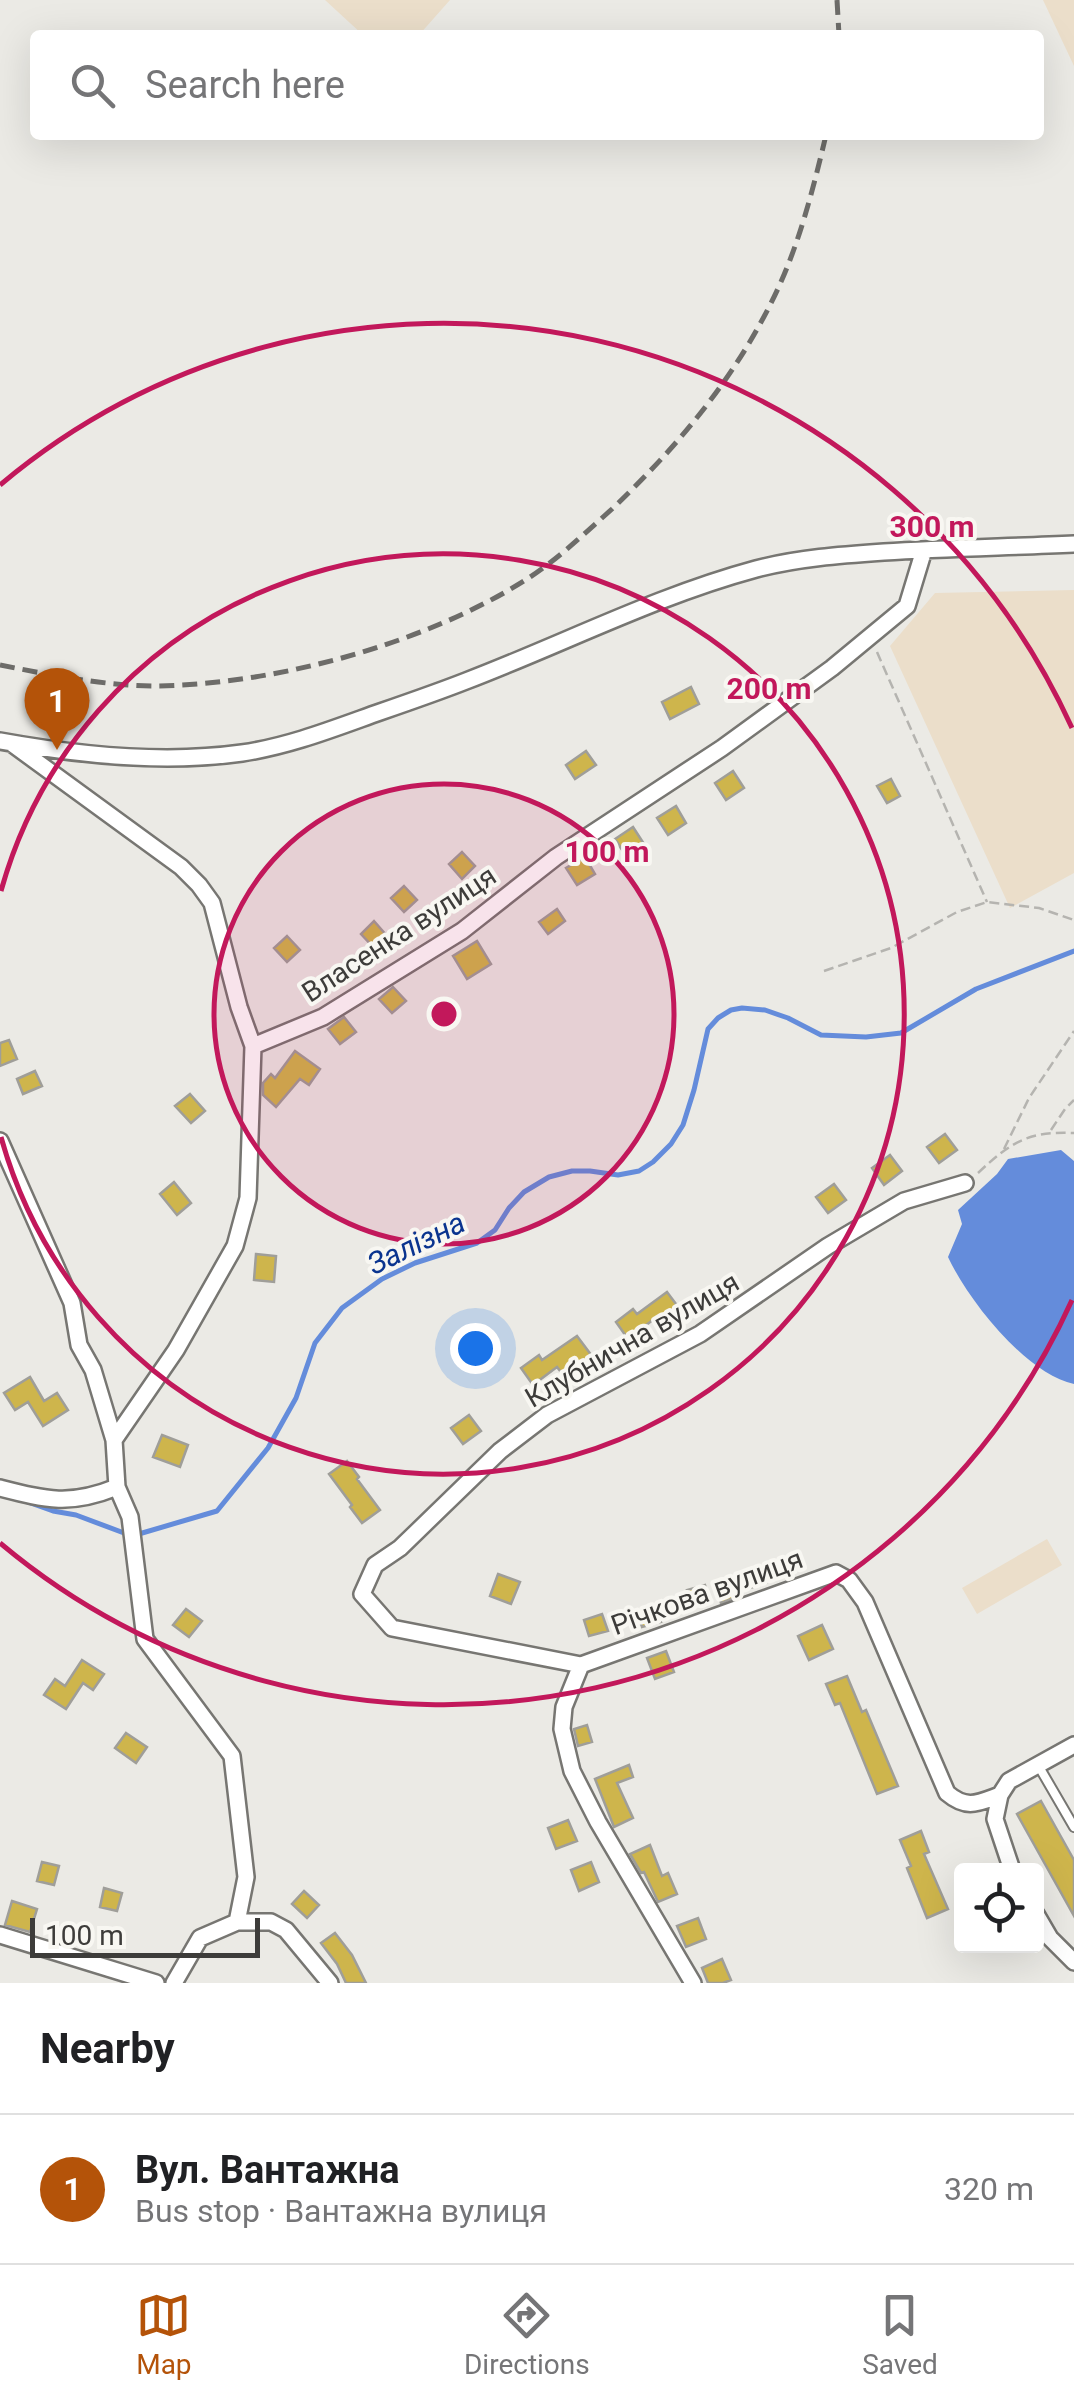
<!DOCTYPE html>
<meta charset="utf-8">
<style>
body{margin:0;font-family:Roboto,sans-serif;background:#f6f6f6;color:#202124}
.controls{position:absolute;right:30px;bottom:30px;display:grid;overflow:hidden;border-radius:10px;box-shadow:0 10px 40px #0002}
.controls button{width:90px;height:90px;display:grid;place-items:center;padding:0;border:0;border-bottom:2px solid #e0e0e0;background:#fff;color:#202124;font:50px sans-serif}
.scale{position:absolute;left:30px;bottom:25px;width:230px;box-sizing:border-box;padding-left:10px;border:5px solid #3d3c3a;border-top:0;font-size:28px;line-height:35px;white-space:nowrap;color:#3d3c3a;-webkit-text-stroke:8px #f8f7f2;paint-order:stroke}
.you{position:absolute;left:475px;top:1348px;width:35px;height:35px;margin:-25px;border:8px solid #fff;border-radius:50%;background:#1a73e8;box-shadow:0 0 0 15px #1a73e833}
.badge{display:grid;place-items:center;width:65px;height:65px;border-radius:50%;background:#b45309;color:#fff;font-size:32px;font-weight:700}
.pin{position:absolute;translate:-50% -82px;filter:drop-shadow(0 2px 5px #0008)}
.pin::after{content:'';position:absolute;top:52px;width:35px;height:30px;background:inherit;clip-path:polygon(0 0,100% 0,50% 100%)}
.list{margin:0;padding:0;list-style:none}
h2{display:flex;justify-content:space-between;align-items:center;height:130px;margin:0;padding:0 40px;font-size:42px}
h2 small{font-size:32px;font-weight:400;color:#757577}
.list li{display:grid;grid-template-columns:65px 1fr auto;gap:30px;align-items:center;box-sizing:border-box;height:150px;padding:0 40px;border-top:2px solid #e0e0e0}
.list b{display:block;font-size:38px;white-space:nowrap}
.list p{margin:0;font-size:32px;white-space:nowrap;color:#757577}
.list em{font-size:32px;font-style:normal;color:#757577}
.icon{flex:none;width:55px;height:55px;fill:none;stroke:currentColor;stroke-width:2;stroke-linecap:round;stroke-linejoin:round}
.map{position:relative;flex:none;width:1074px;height:1983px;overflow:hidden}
.search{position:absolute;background:#fff;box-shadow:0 10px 40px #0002;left:30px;right:30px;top:30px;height:110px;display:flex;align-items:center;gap:25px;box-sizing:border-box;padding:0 35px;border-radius:10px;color:#757577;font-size:38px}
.sheet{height:280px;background:#fff}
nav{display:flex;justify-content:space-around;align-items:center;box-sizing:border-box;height:140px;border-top:2px solid #e0e0e0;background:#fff;font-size:28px;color:#757577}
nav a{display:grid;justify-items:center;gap:5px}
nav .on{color:#b45309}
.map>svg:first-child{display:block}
</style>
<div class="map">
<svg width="1074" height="1983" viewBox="0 0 1074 1983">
<rect width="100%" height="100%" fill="#ebeae5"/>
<path fill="#ebdeca" d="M325 0H450L419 35H363Z
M1043 0H1074V66Z
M1074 590V873L1010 908 890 646 935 593Z
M1047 1539 1062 1565 977 1614 962 1588Z"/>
<path fill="#648cdb" d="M1061 1150 1074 1161V1384C1026 1374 968 1300 948 1257L962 1224 958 1210 997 1174 1008 1159Z"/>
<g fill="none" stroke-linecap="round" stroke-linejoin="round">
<path stroke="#648cdb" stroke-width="5" d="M25 1501 53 1511 76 1515 132 1536 217 1511 268 1448 296 1398 315 1343 342 1308 382 1279 415 1263 477 1243 495 1230 509 1208 524 1192 549 1177 572 1171H590L618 1175 639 1171 653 1162 671 1144 683 1125 694 1090 708 1029 718 1018 731 1010 742 1008 765 1010 788 1018 821 1035 866 1037 901 1033 976 989 1074 951"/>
</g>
<path fill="#ceb54c" stroke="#9f9e99" stroke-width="2.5" d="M691 687 699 704 670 719 662 702Z
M586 751 596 765 575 779 566 765Z
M733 771 744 788 726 800 715 783Z
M891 779 900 796 887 803 877 786Z
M676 806 686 823 668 835 657 818Z
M633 827 644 844 626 856 615 839Z
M462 852 475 866 462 879 449 864Z
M585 857 595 874 577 885 566 868Z
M404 886 417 900 404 912 391 898Z
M557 909 565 921 548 934 539 922Z
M374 921 387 936 374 948 361 934Z
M287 936 300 950 287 962 274 948Z
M477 941 491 964 467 979 453 956Z
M393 987 406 1001 392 1013 379 999Z
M344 1017 356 1032 340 1044 328 1029Z
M9 1040 17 1059 0 1066V1043Z
M295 1051 320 1069 309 1085 300 1079 276 1107 263 1095V1083L271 1074 275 1078Z
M35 1071 42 1086 23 1094 17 1079Z
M190 1094 205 1111 191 1123 175 1106Z
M945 1134 957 1150 939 1163 927 1147Z
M890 1155 902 1171 884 1185 872 1168Z
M174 1182 191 1203 177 1215 160 1194Z
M834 1184 846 1200 828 1213 816 1197Z
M256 1254 276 1256 274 1282 254 1280Z
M667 1292 679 1308 662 1321 658 1316 628 1339 616 1322 633 1309 637 1314Z
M577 1336 595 1360 567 1380 557 1367 533 1385 521 1368 539 1355 542 1360Z
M30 1377 44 1401 57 1393 68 1410 43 1426 28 1402 15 1410 4 1393Z
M469 1415 481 1431 463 1444 451 1428Z
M162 1435 188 1445 180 1467 153 1457Z
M347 1461 359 1477 357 1479 380 1510 362 1523 350 1507 352 1505 329 1474Z
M761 1566 766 1583 747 1589 742 1572Z
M498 1574 520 1582 511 1604 490 1596Z
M735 1583 739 1596 721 1603 717 1589Z
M705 1585 710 1602 692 1607 687 1590Z
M655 1605 661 1622 642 1627 637 1610Z
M186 1609 202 1621 189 1637 173 1625Z
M602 1614 608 1631 589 1636 584 1620Z
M822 1625 833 1649 809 1660 798 1636Z
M666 1651 674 1672 655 1679 647 1658Z
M82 1660 104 1674 93 1690 83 1683 66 1709 44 1695 55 1679 65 1686Z
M847 1676 862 1712 866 1710 898 1786 877 1794 840 1703 835 1705 826 1684Z
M587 1725 592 1742 578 1746 574 1729Z
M126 1733 147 1747 136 1763 115 1748Z
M629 1765 633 1777 617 1783 633 1818 614 1827 595 1779Z
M1041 1801 1074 1860V1916L1017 1814Z
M568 1820 577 1841 556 1849 548 1828Z
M921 1831 929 1852 924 1854 948 1909 927 1918 907 1868 911 1866 900 1840Z
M650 1845 662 1876 668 1873 677 1894 658 1902 644 1872 641 1873 630 1854Z
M42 1862 59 1866 54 1885 37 1881Z
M591 1862 599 1882 579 1891 571 1870Z
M104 1888 122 1893 117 1911 100 1907Z
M304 1891 319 1905 307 1918 292 1904Z
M12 1901 37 1909 30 1932 5 1925Z
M698 1918 706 1939 686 1947 677 1926Z
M335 1933 352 1955 366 1983H346L337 1964 321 1943Z
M722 1959 731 1980 723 1983H708L702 1968Z"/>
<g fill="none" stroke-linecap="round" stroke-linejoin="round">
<defs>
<path id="service" d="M1038 1765 1074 1827"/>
<path id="minor" d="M0 741C77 755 164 764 242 753 290 746 335 728 380 712 409 702 438 692 466 681 563 644 656 596 756 569 798 558 841 555 884 552 947 548 1011 547 1074 544
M11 743 181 867 199 885 212 903 239 1007 253 1046 248 1198 235 1246 176 1350 114 1440 117 1487 130 1517 145 1639 232 1756 246 1877 237 1922 200 1938 174 1983
M253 1046 323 1017 462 931 556 857 722 748 832 668 907 606 924 550
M0 1141 72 1303 79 1345 93 1370 114 1440
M0 1488C47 1500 70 1506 117 1487
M581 1665 392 1628 362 1594 375 1565 400 1548 500 1451 547 1415 700 1334 828 1246 904 1201 965 1183
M581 1665 836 1573 849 1580 865 1602 947 1793C967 1810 978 1803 1000 1795
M581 1665 564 1707 562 1729 572 1771 598 1822 693 1983
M1012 1870 995 1819 1000 1795 1009 1781 1074 1745
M1036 1914 1050 1938 1074 1962
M237 1922H271L286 1930 330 1983
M0 1935 156 1983"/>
</defs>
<use href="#service" stroke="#777672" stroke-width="12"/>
<use href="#minor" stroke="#777672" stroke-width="20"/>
<path stroke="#b5b4b0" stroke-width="2.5" stroke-dasharray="10 5" stroke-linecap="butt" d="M877 652 987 902
M824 971 891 948 957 912 987 902 1039 908 1074 920
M1051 1130 1065 1109 1074 1100
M1004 1149 1029 1098 1074 1031
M978 1173C1011 1142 1028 1131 1074 1133"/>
<use href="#service" stroke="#fff" stroke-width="8"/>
<use href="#minor" stroke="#fff" stroke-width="15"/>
<path stroke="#6d6c69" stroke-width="5" stroke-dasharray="15 8" stroke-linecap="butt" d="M837 0 839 35
M0 665C51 675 105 686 157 686 277 684 423 644 524 581 556 561 584 534 612 509 675 449 730 384 769 307 797 253 812 194 826 135"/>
</g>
<circle cx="444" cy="1014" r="230" fill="#c2185b" fill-opacity=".12"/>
<g fill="none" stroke="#c2185b" stroke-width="5">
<circle cx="444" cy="1014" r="230"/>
<path d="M1 891A460 460 0 1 1 1 1137"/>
<path d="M1072 1300A690 690 0 0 1 0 1543M0 485A690 690 0 0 1 1072 728"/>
</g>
<g text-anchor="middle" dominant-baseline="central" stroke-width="8" stroke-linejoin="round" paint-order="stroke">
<g font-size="28" fill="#3d3c3a" stroke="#f8f7f2">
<text transform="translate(399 934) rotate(-33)">Власенка вулиця</text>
<text transform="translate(632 1340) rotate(-30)">Клубнична вулиця</text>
<text transform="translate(707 1592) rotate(-20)">Річкова вулиця</text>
</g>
<g font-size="30" font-style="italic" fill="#0a348f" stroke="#f8f7f2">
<text transform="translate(416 1243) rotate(-26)">Залізна</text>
</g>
</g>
<circle cx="444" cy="1014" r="15" fill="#c2185b" stroke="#f8f7f2" stroke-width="5"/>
<g font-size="30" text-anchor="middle" font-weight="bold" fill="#c2185b" stroke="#f8f7f2" stroke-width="8" stroke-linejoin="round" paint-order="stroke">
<text x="932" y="537">300 m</text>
<text x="769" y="699">200 m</text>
<text x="607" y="862">100 m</text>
</g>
</svg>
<div class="controls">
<button><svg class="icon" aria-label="locate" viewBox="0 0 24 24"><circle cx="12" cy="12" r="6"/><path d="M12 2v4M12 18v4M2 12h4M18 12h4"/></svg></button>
</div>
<div class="scale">100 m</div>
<div class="you"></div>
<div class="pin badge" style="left:57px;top:750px">1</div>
<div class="search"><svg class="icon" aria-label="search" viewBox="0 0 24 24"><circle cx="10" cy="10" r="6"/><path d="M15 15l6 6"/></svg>Search here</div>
</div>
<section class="sheet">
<h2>Nearby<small></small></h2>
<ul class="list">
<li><span class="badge">1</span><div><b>Вул. Вантажна</b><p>Bus stop · Вантажна вулиця</p></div><em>320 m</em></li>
</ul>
</section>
<nav>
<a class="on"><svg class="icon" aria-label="map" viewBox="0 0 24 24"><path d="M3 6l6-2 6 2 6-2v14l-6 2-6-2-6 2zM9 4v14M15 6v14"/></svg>Map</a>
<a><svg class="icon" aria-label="directions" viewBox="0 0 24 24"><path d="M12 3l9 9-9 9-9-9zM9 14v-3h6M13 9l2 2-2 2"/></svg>Directions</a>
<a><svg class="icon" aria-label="saved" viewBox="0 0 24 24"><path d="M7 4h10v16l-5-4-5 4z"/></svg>Saved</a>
</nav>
